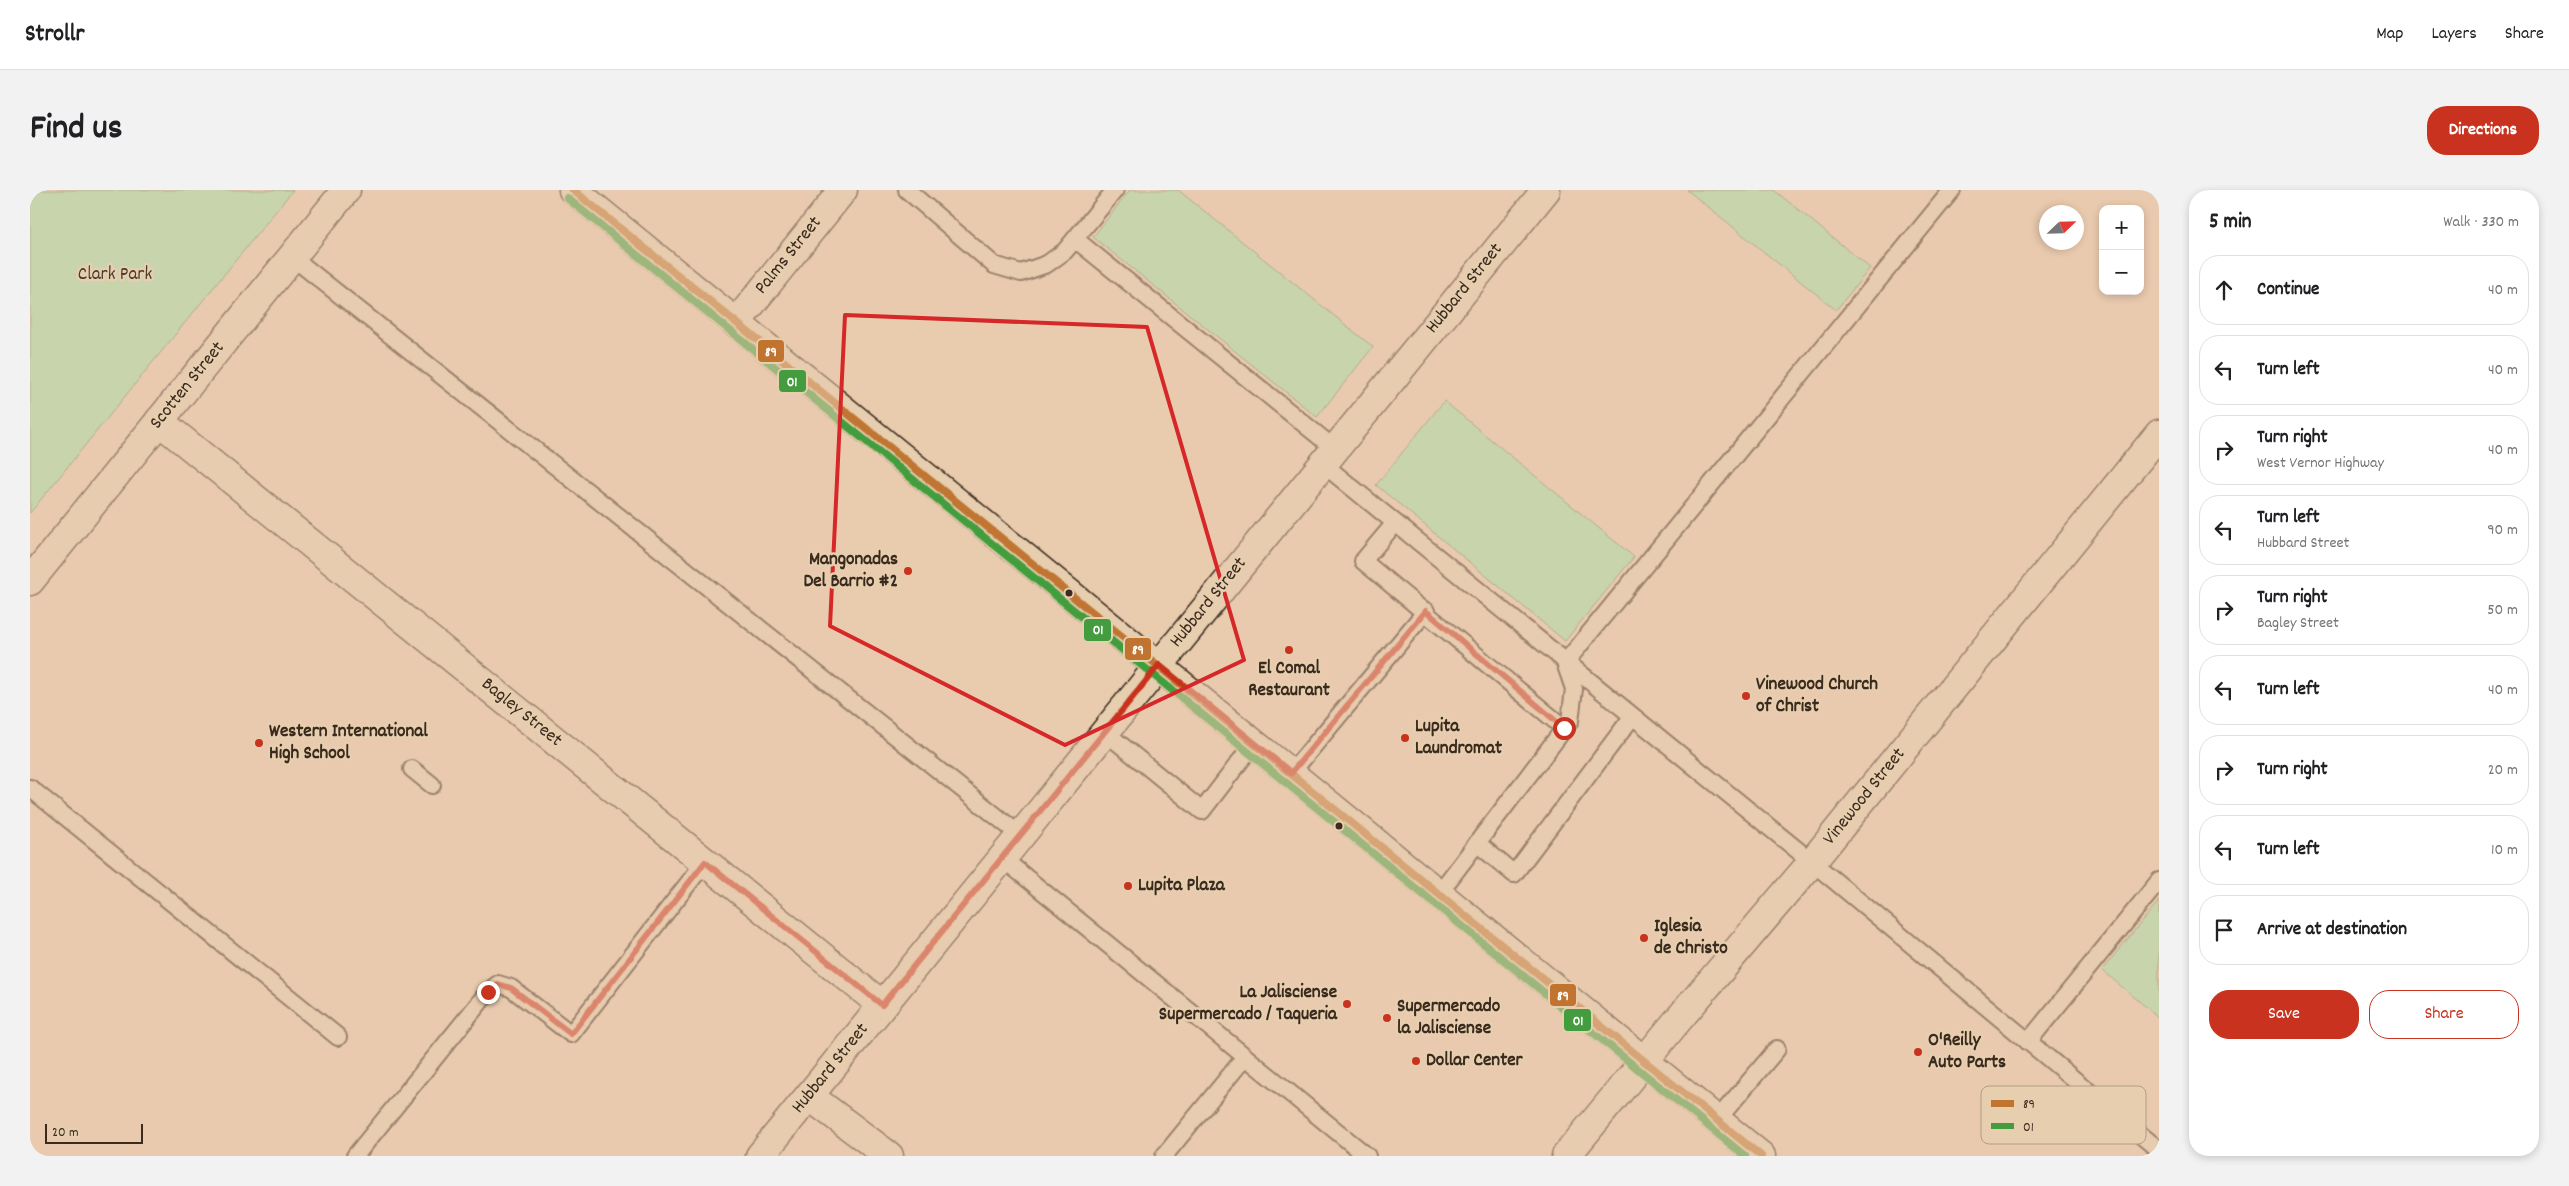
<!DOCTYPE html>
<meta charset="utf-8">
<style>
body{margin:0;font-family:Dekko,sans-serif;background:#f2f2f2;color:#202124}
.controls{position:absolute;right:15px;top:15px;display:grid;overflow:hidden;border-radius:10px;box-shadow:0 2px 8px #0003}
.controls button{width:45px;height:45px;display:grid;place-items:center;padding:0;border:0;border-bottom:1px solid #e0e0e0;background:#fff;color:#202124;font:25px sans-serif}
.compass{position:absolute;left:2009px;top:15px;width:45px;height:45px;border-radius:50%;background:#fff;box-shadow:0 2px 8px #0003;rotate:67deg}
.scale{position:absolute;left:15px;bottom:12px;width:98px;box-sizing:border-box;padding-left:5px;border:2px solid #3b2a1e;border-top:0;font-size:14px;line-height:18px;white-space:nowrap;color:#3b2a1e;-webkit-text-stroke:4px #e6ceaf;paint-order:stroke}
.stop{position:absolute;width:15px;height:15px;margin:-11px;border:4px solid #c8321e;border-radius:50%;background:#fff}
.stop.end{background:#c8321e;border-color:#fff;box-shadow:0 1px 5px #0008}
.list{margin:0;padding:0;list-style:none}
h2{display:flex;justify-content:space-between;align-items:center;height:65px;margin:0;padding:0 20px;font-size:21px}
h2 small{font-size:16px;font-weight:400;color:#757577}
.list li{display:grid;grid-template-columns:32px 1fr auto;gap:15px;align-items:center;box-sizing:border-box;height:70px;margin:0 10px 10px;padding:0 10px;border:1px solid #e0e0e0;border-radius:20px}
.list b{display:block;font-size:19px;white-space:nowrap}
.list p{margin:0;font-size:16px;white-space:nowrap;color:#757577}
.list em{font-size:16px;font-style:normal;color:#757577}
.actions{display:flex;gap:10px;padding:15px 20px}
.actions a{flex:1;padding:11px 0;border:1px solid #c8321e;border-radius:20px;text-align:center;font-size:18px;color:#c8321e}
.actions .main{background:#c8321e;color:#fff}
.icon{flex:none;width:28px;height:28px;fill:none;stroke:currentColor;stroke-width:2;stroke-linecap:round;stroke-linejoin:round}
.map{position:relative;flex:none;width:2129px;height:966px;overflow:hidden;border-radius:20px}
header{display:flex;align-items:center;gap:30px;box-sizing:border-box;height:70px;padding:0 25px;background:#fff;border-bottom:1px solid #e0e0e0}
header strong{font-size:24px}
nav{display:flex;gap:28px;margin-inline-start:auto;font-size:18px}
.intro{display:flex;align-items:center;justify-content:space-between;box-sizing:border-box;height:120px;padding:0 30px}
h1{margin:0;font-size:35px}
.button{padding:12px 22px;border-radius:20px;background:#c8321e;color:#fff;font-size:18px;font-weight:700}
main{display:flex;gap:30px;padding:0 30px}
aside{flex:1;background:#fff;border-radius:20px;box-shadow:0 2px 8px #0003}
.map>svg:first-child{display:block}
</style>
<header>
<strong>Strollr</strong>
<nav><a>Map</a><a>Layers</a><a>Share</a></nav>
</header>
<div class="intro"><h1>Find us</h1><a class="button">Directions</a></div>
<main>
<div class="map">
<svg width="2129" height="966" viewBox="0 0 2129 966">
<rect width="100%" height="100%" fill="#e9cbae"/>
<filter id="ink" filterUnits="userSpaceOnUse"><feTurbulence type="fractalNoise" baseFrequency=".02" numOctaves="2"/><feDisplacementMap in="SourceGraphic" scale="10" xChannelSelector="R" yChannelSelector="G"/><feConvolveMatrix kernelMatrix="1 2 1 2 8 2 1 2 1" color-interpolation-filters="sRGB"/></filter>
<g filter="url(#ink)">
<path fill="#a0e0a8" stroke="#6e8563" d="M0 0H263L0 323Z
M1100 0H1148L1343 157 1287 227 1063 47Z
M1657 0H1744L1840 78 1806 120Z
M1414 211 1604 367 1535 451 1346 295Z
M2129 711V828L2072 780Z"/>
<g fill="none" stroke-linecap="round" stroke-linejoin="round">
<defs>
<path id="lane" d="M877 0 964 75 991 83 1017 74 1035 61 1085 0
M1045 49 1305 259
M262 67 990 645
M1293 274 1782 672 2129 960
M1365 333 1333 371 1534 538
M1075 542 1172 621 1224 553
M382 579 402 595
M1261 583 1396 421
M0 598 308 847
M1447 653 1484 684 1602 527
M972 668 1337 966
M1409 703 1540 531 1544 499 1535 473 1922 0
M1998 852 2129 691
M1687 930 1747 859
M325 966 458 802 468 794 481 798 541 844 675 672
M1134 966 1215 867"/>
<path id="street" d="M706 133 813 0
M129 231 852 815
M779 906 859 966
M730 966 1516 0
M1536 966 1643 836 1782 672 2129 244"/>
<path id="secondary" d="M543 0 1731 966
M0 391 316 0"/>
</defs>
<use href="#lane" stroke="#3b2a1e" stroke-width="20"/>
<use href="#street" stroke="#3b2a1e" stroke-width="31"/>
<use href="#secondary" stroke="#3b2a1e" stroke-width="31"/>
<use href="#lane" stroke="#e6ceaf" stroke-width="16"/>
<use href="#street" stroke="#e6ceaf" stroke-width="28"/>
<use href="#secondary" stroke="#e6ceaf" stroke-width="28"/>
<defs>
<path id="bus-1" d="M543 0 1731 966"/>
<path id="bus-2" d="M537 8 1715 966"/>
</defs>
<use href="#bus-1" stroke="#e6ceaf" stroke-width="11"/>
<use href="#bus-2" stroke="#e6ceaf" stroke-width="11"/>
<use href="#bus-1" stroke="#c17430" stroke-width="8"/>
<use href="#bus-2" stroke="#439d3e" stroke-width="8"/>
</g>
</g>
<g fill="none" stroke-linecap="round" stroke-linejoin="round" filter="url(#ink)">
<path stroke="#c8321e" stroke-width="6" d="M458 802 468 794 481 798 541 844 675 672 852 815 1129 475 1261 583 1396 421 1534 538"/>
</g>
<path d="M0 0H2129V966H0ZM815 125 1117 137 1214 470 1035 555 800 436Z" fill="#e9cbae" fill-opacity=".55" fill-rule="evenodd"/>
<path fill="none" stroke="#d62828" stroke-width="4" stroke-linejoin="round" d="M815 125 1117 137 1214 470 1035 555 800 436Z"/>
<g fill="#c8321e" stroke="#e6ceaf" stroke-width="2">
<circle cx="878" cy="381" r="5"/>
<circle cx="1259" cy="460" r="5"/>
<circle cx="1716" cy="506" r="5"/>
<circle cx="1375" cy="548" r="5"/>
<circle cx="229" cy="553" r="5"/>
<circle cx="1098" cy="696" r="5"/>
<circle cx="1614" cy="748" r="5"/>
<circle cx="1317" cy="814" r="5"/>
<circle cx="1357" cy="828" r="5"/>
<circle cx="1888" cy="862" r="5"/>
<circle cx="1386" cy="871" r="5"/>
</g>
<g fill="#3b2a1e" stroke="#e6ceaf" stroke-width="2">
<circle cx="1039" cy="403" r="4.5"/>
<circle cx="1309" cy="636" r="4.5"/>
</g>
<g text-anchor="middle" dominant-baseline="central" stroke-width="5" stroke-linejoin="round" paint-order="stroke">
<g font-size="19" fill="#3b2a1e" stroke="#e6ceaf">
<text transform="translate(759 66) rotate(-51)">Palms Street</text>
<text transform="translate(1435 99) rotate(-51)">Hubbard Street</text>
<text transform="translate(158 196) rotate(-51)">Scotten Street</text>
<text transform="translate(1179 413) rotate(-51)">Hubbard Street</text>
<text transform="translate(491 523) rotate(39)">Bagley Street</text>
<text transform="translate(1835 607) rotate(-51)">Vinewood Street</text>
<text transform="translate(801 879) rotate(-51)">Hubbard Street</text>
</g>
<g font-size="19" fill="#453c2c" stroke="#e6ceaf">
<text x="85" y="85">Clark Park</text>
</g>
<g font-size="19" font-weight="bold" fill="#3b2a1e" stroke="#e6ceaf" text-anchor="start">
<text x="868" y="370" text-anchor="end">Mangonadas<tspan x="868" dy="22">Del Barrio #2</tspan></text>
<text x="1259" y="479" text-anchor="middle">El Comal<tspan x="1259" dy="22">Restaurant</tspan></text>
<text x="1726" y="495">Vinewood Church<tspan x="1726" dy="22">of Christ</tspan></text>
<text x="1385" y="537">Lupita<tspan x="1385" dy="22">Laundromat</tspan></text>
<text x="239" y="542">Western International<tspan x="239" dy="22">High School</tspan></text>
<text x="1108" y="696">Lupita Plaza</text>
<text x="1624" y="737">Iglesia<tspan x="1624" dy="22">de Christo</tspan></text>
<text x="1307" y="803" text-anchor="end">La Jalisciense<tspan x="1307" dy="22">Supermercado / Taqueria</tspan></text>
<text x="1367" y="817">Supermercado<tspan x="1367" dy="22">la Jalisciense</tspan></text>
<text x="1898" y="851">O'Reilly<tspan x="1898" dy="22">Auto Parts</tspan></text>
<text x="1396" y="871">Dollar Center</text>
</g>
</g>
<rect x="1951" y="896" width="165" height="58" rx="8" fill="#e6ceaf" stroke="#b39d84" stroke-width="1"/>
<rect x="1961" y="910" width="23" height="7" fill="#c17430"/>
<rect x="1961" y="933" width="23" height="6" fill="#439d3e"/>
<g font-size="14" fill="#3b2a1e">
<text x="1993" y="918">89</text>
<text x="1993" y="941">01</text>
</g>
<g stroke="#e6ceaf" stroke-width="2">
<rect x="727" y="149" width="28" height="24" rx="5" fill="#c17430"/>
<rect x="748" y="179" width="29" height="24" rx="5" fill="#439d3e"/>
<rect x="1053" y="428" width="29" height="24" rx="5" fill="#439d3e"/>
<rect x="1094" y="447" width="28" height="24" rx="5" fill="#c17430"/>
<rect x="1519" y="793" width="28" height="24" rx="5" fill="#c17430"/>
<rect x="1533" y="818" width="29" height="24" rx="5" fill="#439d3e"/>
</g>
<g font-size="14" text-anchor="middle" font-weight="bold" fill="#fff">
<text x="741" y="166">89</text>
<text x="762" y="196">01</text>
<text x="1068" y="444">01</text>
<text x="1108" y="464">89</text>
<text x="1533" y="810">89</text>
<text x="1548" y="835">01</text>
</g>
</svg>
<div class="controls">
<button>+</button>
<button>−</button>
</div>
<svg class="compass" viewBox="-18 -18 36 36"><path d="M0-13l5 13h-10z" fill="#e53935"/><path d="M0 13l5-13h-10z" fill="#757577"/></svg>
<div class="scale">20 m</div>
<div class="stop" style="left:1534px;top:538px"></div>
<div class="stop end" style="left:458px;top:802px"></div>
</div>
<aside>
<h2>5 min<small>Walk · 330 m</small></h2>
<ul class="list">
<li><svg class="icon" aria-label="ahead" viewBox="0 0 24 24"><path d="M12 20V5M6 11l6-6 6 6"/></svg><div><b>Continue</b></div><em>40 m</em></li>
<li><svg class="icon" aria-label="left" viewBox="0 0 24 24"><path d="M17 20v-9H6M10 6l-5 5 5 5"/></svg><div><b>Turn left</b></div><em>40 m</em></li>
<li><svg class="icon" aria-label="right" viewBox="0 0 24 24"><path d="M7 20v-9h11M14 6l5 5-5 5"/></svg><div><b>Turn right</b><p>West Vernor Highway</p></div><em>40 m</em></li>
<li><svg class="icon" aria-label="left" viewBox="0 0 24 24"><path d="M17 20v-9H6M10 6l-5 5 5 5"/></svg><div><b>Turn left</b><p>Hubbard Street</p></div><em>90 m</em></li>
<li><svg class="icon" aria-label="right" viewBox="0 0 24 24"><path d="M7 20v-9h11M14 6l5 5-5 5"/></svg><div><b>Turn right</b><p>Bagley Street</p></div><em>50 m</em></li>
<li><svg class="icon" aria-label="left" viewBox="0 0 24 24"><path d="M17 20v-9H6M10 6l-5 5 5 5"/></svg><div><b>Turn left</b></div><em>40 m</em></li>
<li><svg class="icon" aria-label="right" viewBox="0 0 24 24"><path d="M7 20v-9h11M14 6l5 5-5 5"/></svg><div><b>Turn right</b></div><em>20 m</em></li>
<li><svg class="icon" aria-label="left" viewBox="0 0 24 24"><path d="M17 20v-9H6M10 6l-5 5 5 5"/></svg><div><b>Turn left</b></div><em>10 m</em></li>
<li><svg class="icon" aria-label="arrive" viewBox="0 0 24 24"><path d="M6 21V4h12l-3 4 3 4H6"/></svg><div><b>Arrive at destination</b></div></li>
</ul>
<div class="actions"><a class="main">Save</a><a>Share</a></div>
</aside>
</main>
